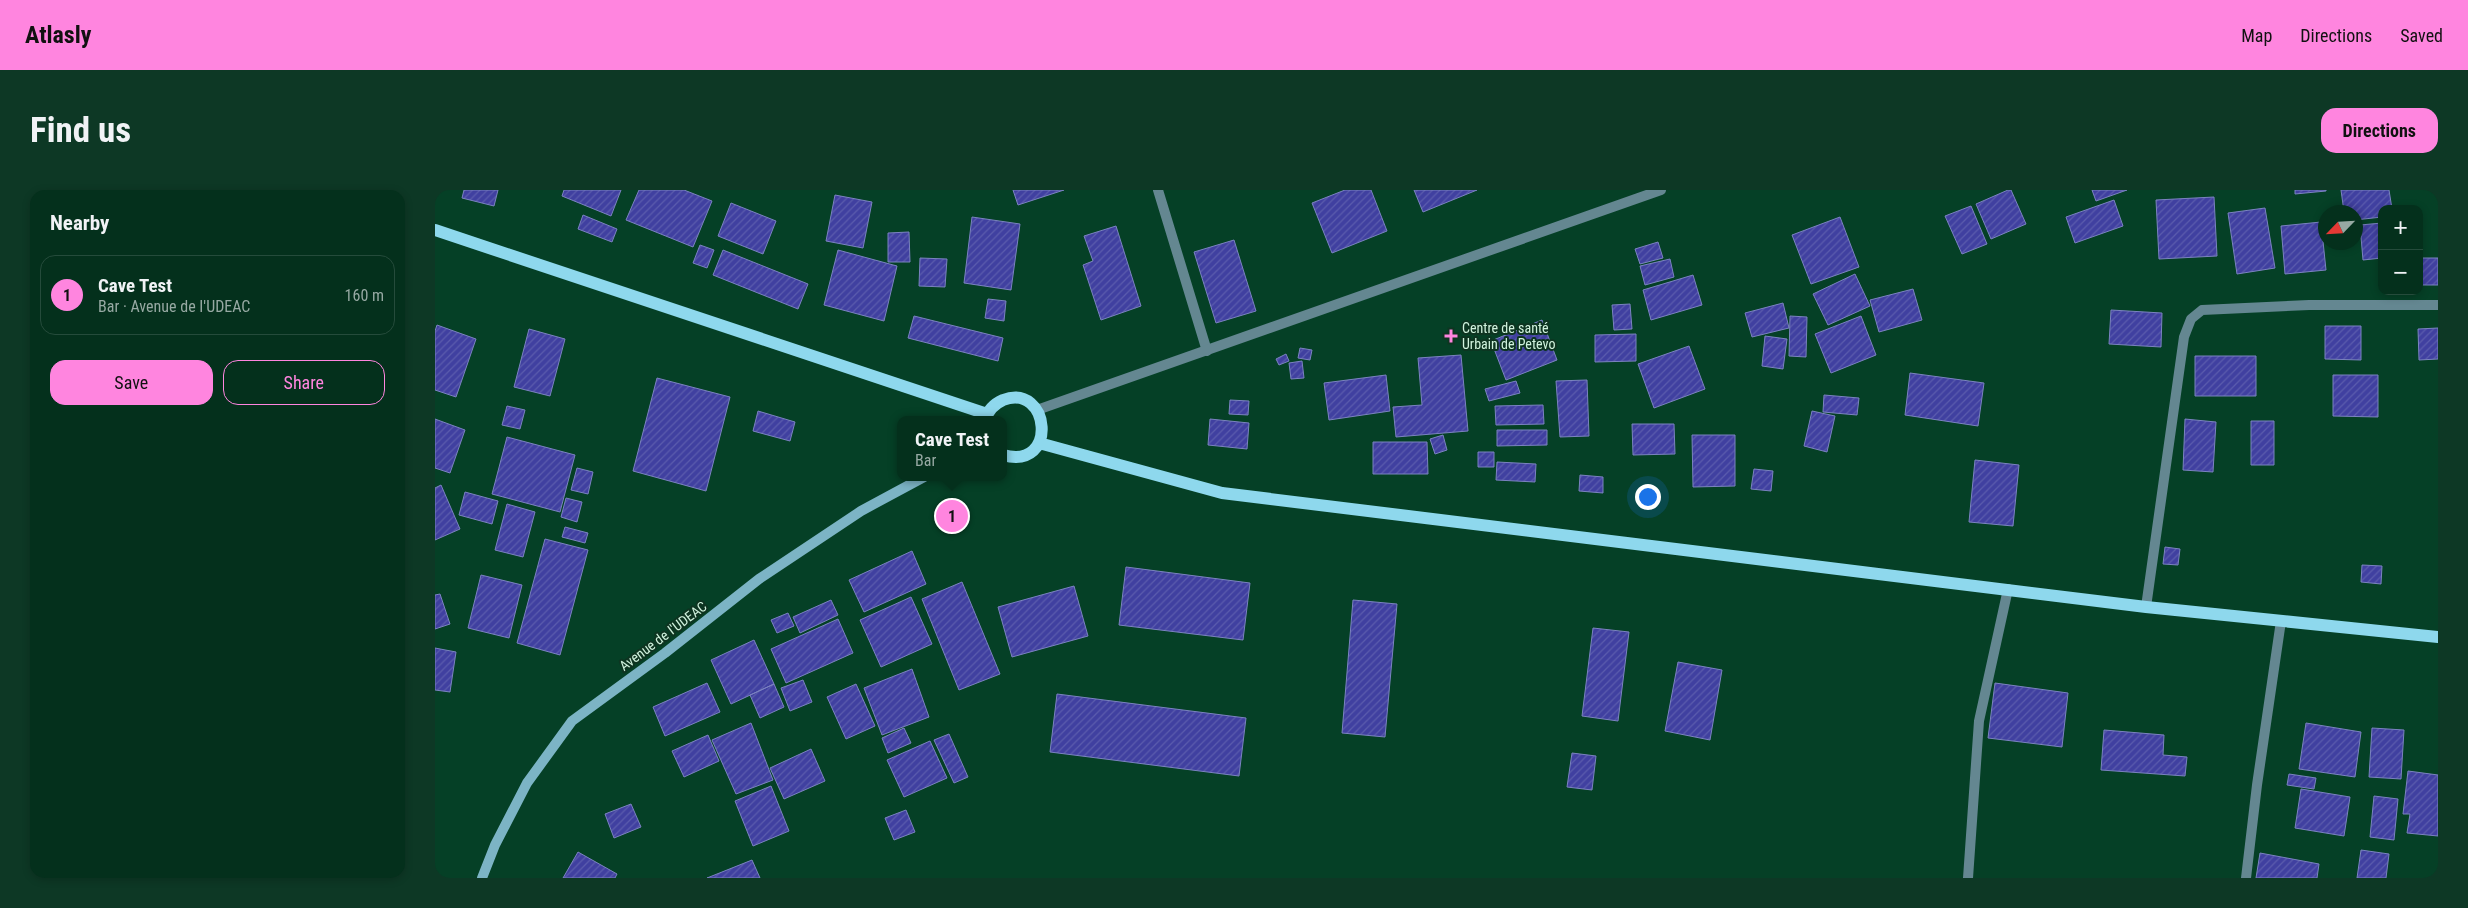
<!DOCTYPE html>
<meta charset="utf-8">
<style>
body{margin:0;font-family:"Roboto Condensed",sans-serif;background:#0d3825;color:#f1f3f6}
.controls{position:absolute;right:15px;top:15px;display:grid;overflow:hidden;border-radius:10px;box-shadow:0 2px 8px #0003}
.controls button{width:45px;height:45px;display:grid;place-items:center;padding:0;border:0;border-bottom:1px solid #254b3b;background:#04301c;color:#f1f3f6;font:25px sans-serif}
.compass{position:absolute;left:1883px;top:15px;width:45px;height:45px;border-radius:50%;background:#04301c;box-shadow:0 2px 8px #0003;rotate:245deg}
.you{position:absolute;left:1212px;top:306px;width:18px;height:18px;margin:-12px;border:4px solid #fff;border-radius:50%;background:#1a73e8;box-shadow:0 0 0 8px #1a73e833}
.badge{display:grid;place-items:center;width:32px;height:32px;border-radius:50%;background:#ff85df;color:#111;font-size:16px;font-weight:700}
.pin{position:absolute;translate:-50% -50%;border:2px solid #fff;box-shadow:0 1px 5px #0006}
.popup{position:absolute;left:462px;top:226px;width:110px;height:65px;box-sizing:border-box;display:grid;place-content:center;border-radius:10px;background:#04301c;filter:drop-shadow(0 1px 4px #0005);font-size:16px;white-space:nowrap;color:#97a9a3}
.popup b{font-size:19px;color:#f1f3f6}
.popup::after{content:'';position:absolute;left:50%;top:100%;margin-left:-10px;border:10px solid transparent;border-top-color:#04301c}
.list{margin:0;padding:0;list-style:none}
h2{display:flex;justify-content:space-between;align-items:center;height:65px;margin:0;padding:0 20px;font-size:21px}
h2 small{font-size:16px;font-weight:400;color:#97a9a3}
.list li{display:grid;grid-template-columns:32px 1fr auto;gap:15px;align-items:center;box-sizing:border-box;height:80px;margin:0 10px 10px;padding:0 10px;border:1px solid #254b3b;border-radius:15px}
.list b{display:block;font-size:19px;white-space:nowrap}
.list p{margin:0;font-size:16px;white-space:nowrap;color:#97a9a3}
.list em{font-size:16px;font-style:normal;color:#97a9a3}
.actions{display:flex;gap:10px;padding:15px 20px}
.actions a{flex:1;padding:11px 0;border:1px solid #ff85df;border-radius:15px;text-align:center;font-size:18px;color:#ff85df}
.actions .main{background:#ff85df;color:#111}
.map{position:relative;flex:none;width:2003px;height:688px;overflow:hidden;border-radius:15px}
header{display:flex;align-items:center;gap:30px;box-sizing:border-box;height:70px;padding:0 25px;background:#ff85df;color:#111}
header strong{font-size:24px}
nav{display:flex;gap:28px;margin-inline-start:auto;font-size:18px}
.intro{display:flex;align-items:center;justify-content:space-between;box-sizing:border-box;height:120px;padding:0 30px}
h1{margin:0;font-size:35px}
.button{padding:12px 22px;border-radius:15px;background:#ff85df;color:#111;font-size:18px;font-weight:700}
main{display:flex;gap:30px;padding:0 30px}
aside{flex:1;background:#04301c;border-radius:15px;box-shadow:0 2px 8px #0003}
.map>svg:first-child{display:block}
</style>
<header>
<strong>Atlasly</strong>
<nav><a>Map</a><a>Directions</a><a>Saved</a></nav>
</header>
<div class="intro"><h1>Find us</h1><a class="button">Directions</a></div>
<main>
<aside>
<h2>Nearby<small></small></h2>
<ul class="list">
<li><span class="badge">1</span><div><b>Cave Test</b><p>Bar · Avenue de I'UDEAC</p></div><em>160 m</em></li>
</ul>
<div class="actions"><a class="main">Save</a><a>Share</a></div>
</aside>
<div class="map">
<svg width="2003" height="688" viewBox="0 0 2003 688">
<defs>
<pattern id="building-hatch" width="6" height="6" patternUnits="userSpaceOnUse" patternTransform="scale(1.25)"><rect width="6" height="6" fill="#4040a0"/><path d="M-1 1l2-2M0 6l6-6M5 7l2-2" fill="none" stroke="#5b5cad"/></pattern>
</defs>
<rect width="100%" height="100%" fill="#054026"/>
<path fill="url(#building-hatch)" stroke="#7b83c0" d="M29 0H63L59 16 27 8Z
M129 0H186L176 26 127 6Z
M204 0H249L277 11 258 57 191 30Z
M578 0H629L583 15Z
M910 0H936L952 41 897 63 877 13Z
M979 0H1042L988 22Z
M1573 0H1576L1591 34 1556 49 1541 14Z
M1657 0H1692L1661 11Z
M1860 0H1891V1L1860 4Z
M1906 0H1954L1957 19H1947V27L1920 30V22H1909Z
M400 5 437 12 428 58 391 51Z
M1779 7 1782 66 1724 69 1721 10Z
M1679 10 1688 36 1640 53 1631 27Z
M296 13 341 31 328 64 283 46Z
M1536 16 1552 54 1527 64 1510 26Z
M1830 18 1840 78 1802 84 1793 23Z
M148 25 182 39 177 52 143 39Z
M537 27 585 34 576 100 529 93Z
M1405 27 1424 77 1376 94 1357 45Z
M1886 32 1891 80 1850 84 1846 36Z
M1947 33V68L1928 70 1925 35Z
M681 36 706 116 666 130 648 75 658 71 649 46Z
M474 42 475 72H453V43Z
M799 50 821 121 781 133 759 62Z
M1223 52 1228 68 1205 74 1200 59Z
M265 55 279 60 272 78 258 73Z
M288 60 373 94 363 119 278 85Z
M403 60 462 76 449 131 389 115Z
M485 68 512 69 510 97 484 96Z
M1984 68H2003V95H1984Z
M1235 69 1239 87 1210 95 1205 76Z
M1420 84 1435 116 1393 135 1378 104Z
M1258 85 1267 115 1216 130 1208 100Z
M1478 99 1487 130 1444 142 1435 110Z
M553 109 571 111 569 131 550 128Z
M1348 113 1354 138 1317 147 1310 123Z
M1195 114 1197 139 1179 140 1177 115Z
M1676 120 1727 123 1726 157 1674 154Z
M479 126 568 148 563 171 473 148Z
M1355 126 1372 127 1371 167 1354 166Z
M1426 126 1441 165 1396 183 1380 144Z
M1107 130 1122 170 1071 190 1056 151Z
M2 135 41 149 21 207 0 200V141Z
M1890 136H1926V170L1890 169Z
M2003 138V169L1984 170 1983 139Z
M94 139 130 149 115 206 79 197Z
M1201 144V171L1160 172V145Z
M1330 146 1352 149 1348 179 1327 176Z
M1254 156 1270 199 1219 218 1203 174Z
M865 158 877 160 875 170 863 168Z
M851 164 854 171 844 175 841 169Z
M1026 165 1033 241 961 247 958 217 987 215 983 168Z
M1760 166H1821V206H1760Z
M867 171 869 188 856 189 854 173Z
M1475 183 1549 193 1543 236 1470 225Z
M951 185 955 221 894 230 889 193Z
M1898 185H1943V227L1898 226Z
M222 188 295 207 271 301 198 281Z
M1152 190 1154 246 1125 247 1121 191Z
M1081 191 1085 203 1054 211 1050 199Z
M1389 205 1424 208 1422 225 1388 222Z
M795 210 814 211 813 225 794 224Z
M1108 215 1109 234 1061 235 1060 216Z
M72 216 90 220 85 239 67 235Z
M323 221 360 232 355 251 318 241Z
M1377 221 1400 226 1392 262 1369 256Z
M0 229 30 240 15 283 0 278Z
M775 229 814 233 812 259 773 255Z
M1750 229 1781 232 1778 282 1748 280Z
M1816 231H1839V275H1816Z
M1197 234H1239L1240 264 1198 265Z
M1062 240H1112V255L1062 256Z
M1008 245 1012 260 1000 264 995 249Z
M1257 245H1300V296L1258 297Z
M72 247 140 265 125 322 57 304Z
M938 252H992L993 284H938Z
M1043 262H1059V277H1043Z
M1540 270 1584 275 1578 336 1534 332Z
M1062 272 1101 274 1100 292 1061 290Z
M142 278 158 282 153 304 136 300Z
M1319 279 1338 281 1336 301 1316 299Z
M1145 285 1168 287V303L1144 301Z
M6 295 25 339 0 350V298Z
M30 302 63 311 57 334 24 325Z
M131 308 147 312 142 332 126 327Z
M72 314 100 322 88 367 60 360Z
M130 337 153 343 150 353 127 347Z
M110 349 153 360 125 465 82 453Z
M1730 357 1745 359 1743 375 1728 374Z
M477 361 491 394 429 422 414 390Z
M1927 375 1947 376 1946 394 1926 392Z
M691 377 815 393 808 450 684 435Z
M46 385 87 395 74 448 33 438Z
M527 392 565 484 524 500 487 409Z
M639 396 653 446 577 467 563 417Z
M5 404 15 434 0 439V405Z
M476 407 497 454 446 477 425 430Z
M396 410 403 425 365 443 358 427Z
M918 410 962 414 950 547 907 543Z
M353 423 359 436 342 443 336 430Z
M403 429 418 463 351 493 336 459Z
M1158 438 1194 442 1183 531 1147 526Z
M319 450 339 494 296 514 276 470Z
M0 458 21 462 15 502 0 500Z
M1243 472 1287 480 1275 550 1230 541Z
M477 479 494 527 447 545 429 498Z
M368 490 377 512 355 521 346 498Z
M272 493 285 522 230 546 218 517Z
M1560 493 1633 503 1627 557 1553 548Z
M339 494 349 517 325 528 315 505Z
M421 494 440 536 411 549 392 507Z
M622 504 811 528 804 586 615 562Z
M316 533 338 590 301 604 277 550Z
M1871 533 1926 542 1920 587 1864 579Z
M469 538 476 553 453 563 447 548Z
M1937 538 1969 540 1966 589 1934 587Z
M1669 540 1729 545 1728 565 1752 567 1750 586 1666 580Z
M514 544 533 587 519 593 499 550Z
M273 545 284 571 249 587 237 561Z
M495 551 512 588 469 607 452 570Z
M376 559 390 591 349 609 335 578Z
M1137 563 1161 566 1157 600 1132 597Z
M1973 581 2003 585V646L1972 643 1975 624H1968Z
M1854 584 1881 588 1879 599 1852 595Z
M336 596 354 641 318 656 300 611Z
M1866 599 1915 607 1909 646 1860 638Z
M1939 606 1963 609 1959 650 1935 647Z
M196 614 206 637 179 648 170 624Z
M471 620 480 642 459 650 450 628Z
M1926 660 1954 664 1951 688H1922Z
M143 662 182 684 180 688H128Z
M1825 663 1884 674 1882 688H1821Z
M317 670 325 688H272Z"/>
<g fill="none" stroke-linecap="round" stroke-linejoin="round">
<path stroke="#648791" stroke-width="10" d="M723 0 772 161
M1711 417 1749 147 1756 129 1767 120 1874 115H2003
M1533 688 1544 531 1573 399
M1811 688 1822 595 1846 431"/>
<path stroke="#648791" stroke-width="10" d="M602 220 1226 0"/>
<path stroke="#7cb4c5" stroke-width="10" d="M47 688 60 655 92 593 137 531 230 463 324 389 426 321 489 287"/>
<path stroke="#8ed8ed" stroke-width="12" d="M0 40 552 224
M550 230C553 220 559 214 568 210 615 192 624 281 568 265
M604 253 787 303 1711 417 2003 447"/>
</g>
<path fill="#ff85df" stroke="#0e3421" stroke-width="2" d="M1013.5 138.5h5v5h5v5h-5v5h-5v-5h-5v-5h5z"/>
<g text-anchor="middle" dominant-baseline="central" stroke-width="4" stroke-linejoin="round" paint-order="stroke">
<g font-size="14" fill="#d1f3de" stroke="#0e3421" text-anchor="start">
<text x="1027" y="138">Centre de santé<tspan x="1027" dy="16">Urbain de Petevo</tspan></text>
</g>
<g font-size="14" fill="#d1f3de" stroke="#0e3421">
<text transform="translate(228 446) rotate(-37)">Avenue de I'UDEAC</text>
</g>
</g>
</svg>
<div class="controls">
<button>+</button>
<button>−</button>
</div>
<svg class="compass" viewBox="-18 -18 36 36"><path d="M0-13l5 13h-10z" fill="#e53935"/><path d="M0 13l5-13h-10z" fill="#97a9a3"/></svg>
<div class="you"></div>
<div class="pin badge" style="left:517px;top:326px">1</div>
<div class="popup"><b>Cave Test</b>Bar</div>
</div>
</main>
